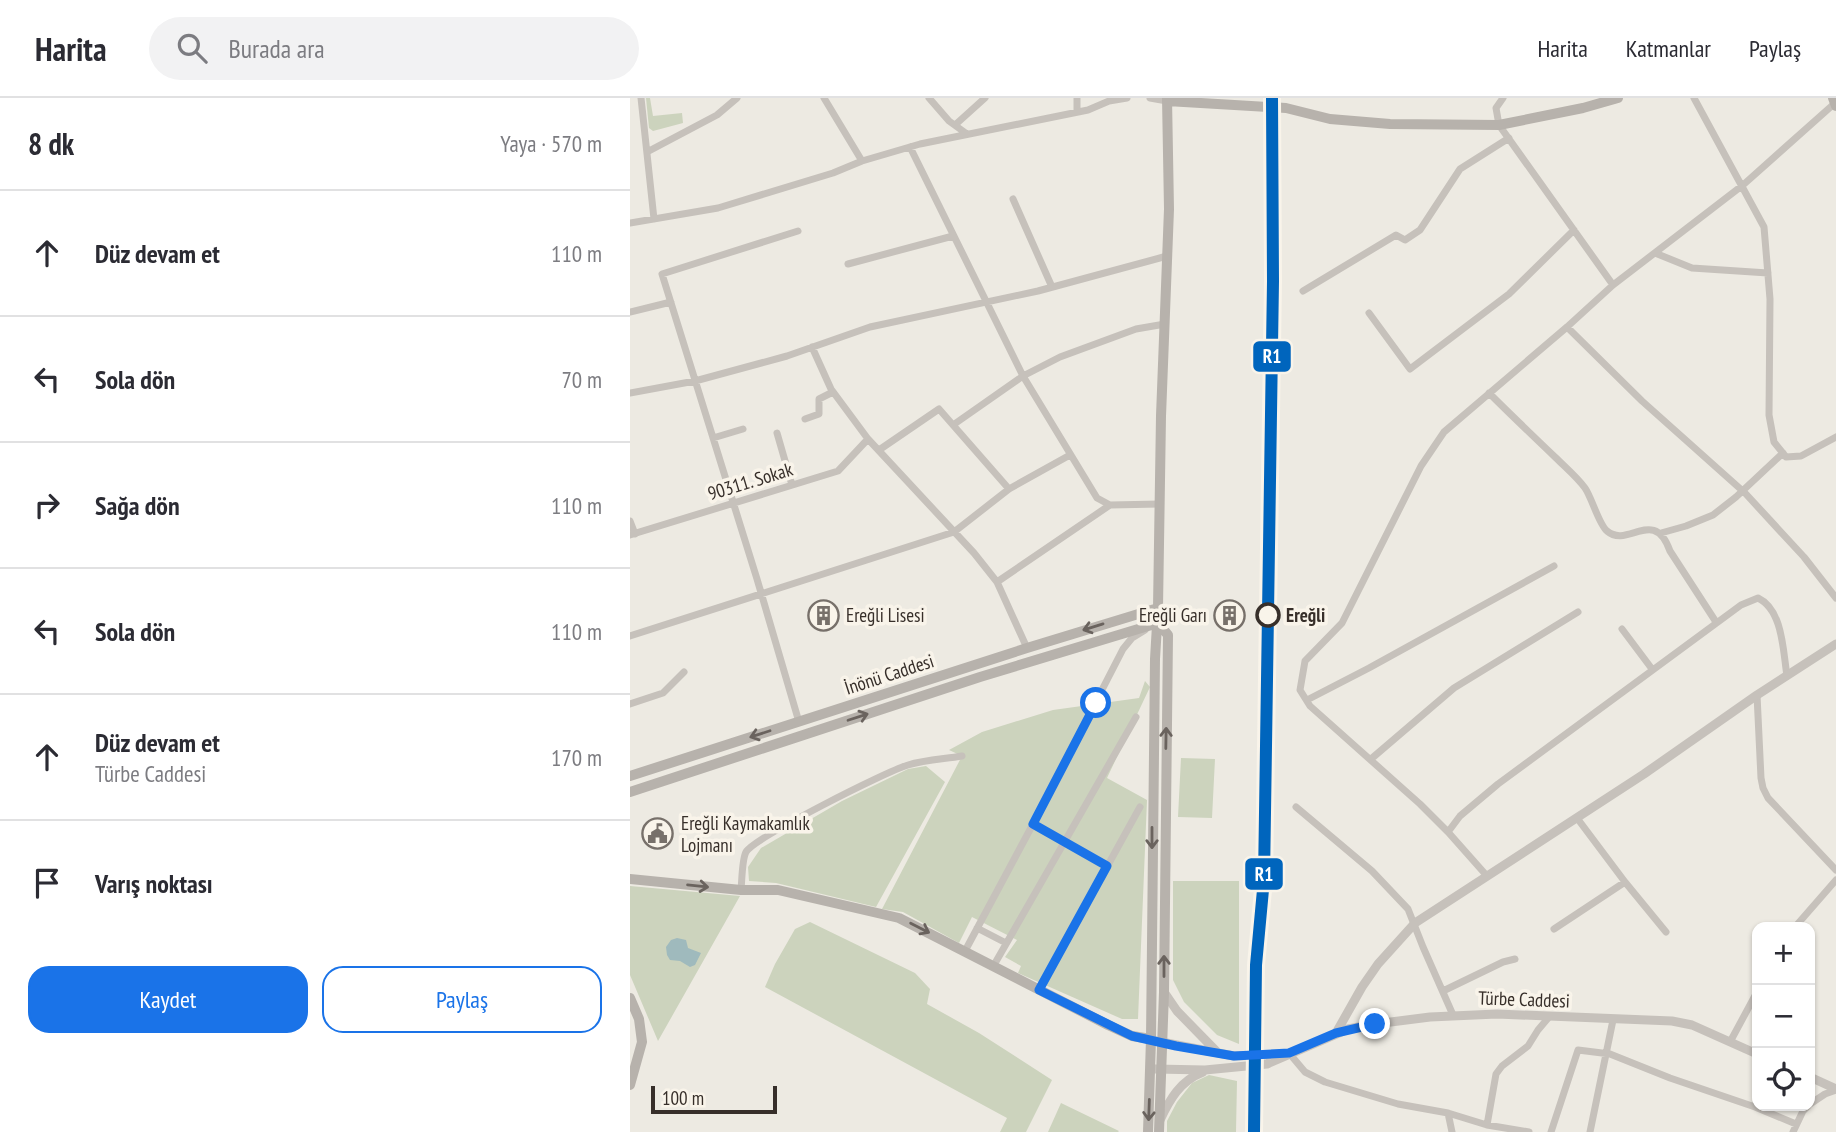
<!DOCTYPE html>
<html lang="tr">
<meta charset="utf-8">
<style>
body{margin:0;font-family:"PT Sans Narrow",sans-serif;background:#f2f2f3;color:#2b2b33}
.controls{position:absolute;right:21px;bottom:21px;display:grid;overflow:hidden;border-radius:14px;box-shadow:0 2px 5px #0004}
.controls button{width:63px;height:63px;display:grid;place-items:center;padding:0;border:0;border-bottom:2px solid #e1e1e2;background:#fff;color:#2b2b33;font:35px sans-serif}
.scale{position:absolute;left:21px;bottom:18px;width:126px;box-sizing:border-box;padding-left:7px;border:4px solid #372f2a;border-top:0;font-size:19px;line-height:24px;white-space:nowrap;color:#372f2a;-webkit-text-stroke:5px #f9f4ea;paint-order:stroke}
.stop{position:absolute;width:21px;height:21px;margin:-16px;border:5px solid #1a73e8;border-radius:50%;background:#fff}
.stop.end{background:#1a73e8;border-color:#fff;box-shadow:0 2px 7px #0008}
.list{margin:0;padding:0;list-style:none}
h2{display:flex;justify-content:space-between;align-items:center;height:91px;margin:0;padding:0 28px;font-size:30px}
h2 small{font-size:23px;font-weight:400;color:#7c7c81}
.list li{display:grid;grid-template-columns:46px 1fr auto;gap:21px;align-items:center;box-sizing:border-box;height:126px;padding:0 28px;border-top:2px solid #e1e1e2}
.list b{display:block;font-size:26px;white-space:nowrap}
.list p{margin:0;font-size:23px;white-space:nowrap;color:#7c7c81}
.list em{font-size:23px;font-style:normal;color:#7c7c81}
.actions{display:flex;gap:14px;padding:21px 28px}
.actions a{flex:1;padding:16px 0;border:2px solid #1a73e8;border-radius:21px;text-align:center;font-size:24px;color:#1a73e8}
.actions .main{background:#1a73e8;color:#fff}
.icon{flex:none;width:38px;height:38px;fill:none;stroke:currentColor;stroke-width:2;stroke-linecap:round;stroke-linejoin:round}
.map{position:relative;flex:none;width:1206px;height:1034px;overflow:hidden}
header{display:flex;align-items:center;gap:42px;box-sizing:border-box;height:98px;padding:0 35px;background:#fff;border-bottom:2px solid #e1e1e2}
header strong{font-size:33px}
nav{display:flex;gap:38px;margin-inline-start:auto;font-size:24px}
.search{width:490px;height:63px;background:#f2f2f3;display:flex;align-items:center;gap:18px;box-sizing:border-box;padding:0 24px;border-radius:38px;color:#7c7c81;font-size:26px}
main{display:flex}
aside{flex:1;background:#fff}
.map>svg:first-child{display:block}
</style>
<header>
<strong>Harita</strong>
<div class="search"><svg class="icon" aria-label="search" viewBox="0 0 24 24"><circle cx="10" cy="10" r="6"/><path d="M15 15l6 6"/></svg>Burada ara</div>
<nav><a>Harita</a><a>Katmanlar</a><a>Paylaş</a></nav>
</header>
<main>
<aside>
<h2>8 dk<small>Yaya · 570 m</small></h2>
<ul class="list">
<li><svg class="icon" aria-label="ahead" viewBox="0 0 24 24"><path d="M12 20V5M6 11l6-6 6 6"/></svg><div><b>Düz devam et</b></div><em>110 m</em></li>
<li><svg class="icon" aria-label="left" viewBox="0 0 24 24"><path d="M17 20v-9H6M10 6l-5 5 5 5"/></svg><div><b>Sola dön</b></div><em>70 m</em></li>
<li><svg class="icon" aria-label="right" viewBox="0 0 24 24"><path d="M7 20v-9h11M14 6l5 5-5 5"/></svg><div><b>Sağa dön</b></div><em>110 m</em></li>
<li><svg class="icon" aria-label="left" viewBox="0 0 24 24"><path d="M17 20v-9H6M10 6l-5 5 5 5"/></svg><div><b>Sola dön</b></div><em>110 m</em></li>
<li><svg class="icon" aria-label="ahead" viewBox="0 0 24 24"><path d="M12 20V5M6 11l6-6 6 6"/></svg><div><b>Düz devam et</b><p>Türbe Caddesi</p></div><em>170 m</em></li>
<li><svg class="icon" aria-label="arrive" viewBox="0 0 24 24"><path d="M6 21V4h12l-3 4 3 4H6"/></svg><div><b>Varış noktası</b></div></li>
</ul>
<div class="actions"><a class="main">Kaydet</a><a>Paylaş</a></div>
</aside>
<div class="map">
<svg width="1206" height="1034" viewBox="0 0 1206 1034">
<rect width="100%" height="100%" fill="#edeae2"/>
<path fill="#ccd3bd" d="M16 0H20L23 18 52 15 53 25 23 33 19 30Z
M515 583 520 589 477 680 517 702 508 921H492L388 875 391 868 375 859 387 842 342 819 329 845 273 814 252 811 332 658 319 652 352 634 423 612 509 600Z
M551 660 585 661 582 720 548 719Z
M296 668 315 684 246 809 146 785 119 783 118 769 131 750 212 703 278 671Z
M543 783H609V946L587 937 554 904 543 882Z
M0 788 110 798 28 943 0 877Z
M180 824 285 875 300 891 297 906 349 935 422 982 396 1034H370L377 1020 135 889 145 866 165 831Z
M579 977 607 983 606 1034H537V1023L547 1004 562 985Z
M431 1005 489 1033 488 1034H418Z"/>
<path fill="#9fbabd" d="M47 840 56 842 58 850 71 855 65 867 60 869 50 863 40 862 37 857 36 849 41 842Z"/>
<g fill="none" stroke-linecap="round" stroke-linejoin="round">
<path stroke="#c6c1bb" stroke-width="7" d="M11 0 24 121
M194 0 232 63 290 46 458 12 479 3 497 0
M299 0 319 23 337 36
M520 0 537 3
M873 0 866 10 869 27 983 187
M1064 0 1134 129 1140 201 1139 317 1144 344 1156 359 1171 358 1206 339
M447 14V0
M325 27 355 0
M280 49 393 278 467 400 480 407 530 406
M17 54 87 17 107 0
M383 101 422 189
M0 125 88 110 203 75 232 63
M168 133 32 176 127 481 169 624
M1025 155 1062 170 1138 175
M218 166 323 138
M673 193 766 137 775 142 790 132 830 71 879 40
M0 214 41 204
M739 215 780 271 879 196 944 132
M937 229 1012 303 1115 395 1174 459 1206 500
M182 249 201 291 238 341 344 455 367 484 397 550
M0 295 65 283 157 258 240 229 408 193 537 158
M859 295C881 317 903 338 925 359 935 369 947 379 955 390 962 400 969 427 977 433 998 451 1024 408 1040 453L1086 524
M175 321 189 316V301L203 294
M323 327 393 278 430 259 506 231 535 226
M147 335 162 387
M83 340 113 331
M249 352 309 311 379 391
M0 423 5 436
M1031 435 1056 428 1083 417 1106 399 1153 355
M0 437 208 373 238 341
M367 484 480 407
M992 531 1022 571
M0 538 324 434 379 391 440 357
M1127 597 1131 680 1133 690 1138 700 1206 772
M677 602 739 570 924 468
M0 606 33 595 54 574
M741 661 824 590 948 514
M666 709 742 773 778 811 793 849 823 917
M403 726 477 768
M818 734 830 718 868 686 1111 507 1128 500C1153 512 1153 553 1157 578
M857 778 818 734 790 706 680 608 670 592 675 563 712 525 791 368 814 334 937 229 983 187 1113 87 1205 5
M995 784 1036 834
M111 792C112 782 112 761 116 754 124 740 257 673 278 667 295 662 314 661 332 658
M1165 829 1206 782
M347 830 376 845
M924 831 995 784 947 720
M335 853 403 726 493 551 502 540 515 532
M364 867 506 619
M409 892 510 709
M813 893 873 864 885 861
M1100 944 1127 894
M659 955 675 974 695 984 768 1006 818 1015 857 1027 899 1034
M1180 1006 1195 996 1206 992
M818 1015 822 1034
M857 1027 866 976 872 968 898 948 908 932 919 919
M921 1034 948 952 980 956 1040 980 1125 1009 1166 1026
M960 1034 983 922
M1163 1034 1173 1013 1178 1008"/>
<path stroke="#c6c1bb" stroke-width="9" d="M534 894 547 913 588 955
M706 935 732 889 748 866 785 825 1014 676 1127 597 1206 546
M526 943 604 958 654 956
M525 971 575 972 637 966 718 931 745 926 800 919 867 916 1042 923 1062 927 1127 956
M1180 979 1206 991
M530 1022C540 1001 550 983 573 974"/>
<path stroke="#b7b2ac" stroke-width="10" d="M1203 0 1206 8
M537 3 656 10 700 21 760 26 869 27 953 10 988 0
M528 525 538 537 534 894 529 1034
M0 678 397 550 528 510
M0 694 350 579 528 525
M0 781 111 792H148L269 820 478 927 502 938 521 941
M0 900 9 921 12 944 0 987
M518 1034 521 941 525 561 528 510 531 318 539 111 537 0"/>
<defs>
<path id="rail" d="M633 787 643 183 642 0"/>
</defs>
<use href="#rail" stroke="#aeaaa6" stroke-width="5"/>
<use href="#rail" stroke="#f9f4ea" stroke-width="2.5" stroke-dasharray="8" stroke-linecap="butt"/>
<defs>
<path id="rail-1" d="M624 1034 626 867 634 781 643 183 642 0"/>
</defs>
<use href="#rail-1" stroke="#f9f4ea" stroke-width="18"/>
<use href="#rail-1" stroke="#0065bd" stroke-width="12"/>
</g>
<defs><path id="oneway-shaft" d="M-6 0H5M1.5-3L5.5 0L1.5 3" fill="none" stroke-width="1.6" stroke-linecap="round" stroke-linejoin="round" transform="scale(1.75)"/></defs>
<g stroke="#6a635e">
<use href="#oneway-shaft" transform="translate(463 529) rotate(163)"/>
<use href="#oneway-shaft" transform="translate(228 619) rotate(-18)"/>
<use href="#oneway-shaft" transform="translate(130 636) rotate(162)"/>
<use href="#oneway-shaft" transform="translate(536 640) rotate(-89)"/>
<use href="#oneway-shaft" transform="translate(522 740) rotate(90)"/>
<use href="#oneway-shaft" transform="translate(68 788) rotate(6)"/>
<use href="#oneway-shaft" transform="translate(290 830) rotate(27)"/>
<use href="#oneway-shaft" transform="translate(534 868) rotate(-90)"/>
<use href="#oneway-shaft" transform="translate(519 1012) rotate(92)"/>
</g>
<g fill="none" stroke-linecap="round" stroke-linejoin="round">
<path stroke="#1a73e8" stroke-width="9" d="M466 605 403 726 477 768 409 892 502 938 546 948 604 958 659 955 706 935 745 926"/>
</g>
<defs>
<symbol id="building-ring" viewBox="-11 -11 22 22"><circle r="9.5" fill="#f9f4ea" stroke="#77706a" stroke-width="1.5"/><path d="M-4-6H4V6H1V3H-1V6H-4ZM-2.5-4.3h1.7v1.8h-1.7ZM.8-4.3h1.7v1.8H.8ZM-2.5-1h1.7V.8h-1.7ZM.8-1h1.7V.8H.8Z" fill="#77706a"/></symbol>
<symbol id="civic-ring" viewBox="-11 -11 22 22"><circle r="9.5" fill="#f9f4ea" stroke="#77706a" stroke-width="1.5"/><path d="M-.6-6.5H3V-4.5H.6V-3L4-1V1h2V6H-6V1h2V-1L-.6-3ZM-1.2 2.5V6h2.4V2.5Z" fill="#77706a"/></symbol>
</defs>
<g fill-rule="evenodd">
<use href="#building-ring" x="176" y="500" width="35" height="35"/>
<use href="#building-ring" x="582" y="500" width="35" height="35"/>
<use href="#civic-ring" x="10" y="718" width="35" height="35"/>
</g>
<circle fill="#f9f4ea" stroke="#372f2a" stroke-width="3.5" cx="638" cy="517" r="11"/>
<g text-anchor="middle" dominant-baseline="central" stroke-width="7" stroke-linejoin="round" paint-order="stroke">
<g font-size="19" fill="#372f2a" stroke="#f9f4ea">
<text transform="translate(120 383) rotate(-17)">90311. Sokak</text>
<text transform="translate(259 576) rotate(-18)">İnönü Caddesi</text>
<text transform="translate(894 901) rotate(2)">Türbe Caddesi</text>
</g>
<g font-size="19" fill="#372f2a" stroke="#f9f4ea" text-anchor="start">
<text x="216" y="517">Ereğli Lisesi</text>
<text x="577" y="517" text-anchor="end">Ereğli Garı</text>
<text x="51" y="725">Ereğli Kaymakamlık<tspan x="51" dy="22">Lojmanı</tspan></text>
</g>
<g font-size="19" font-weight="bold" fill="#372f2a" stroke="#f9f4ea" text-anchor="start">
<text x="656" y="517">Ereğli</text>
</g>
</g>
<g stroke="#f9f4ea" stroke-width="2.5">
<rect x="622" y="242" width="40" height="33" rx="7" fill="#0065bd"/>
<rect x="614" y="759" width="40" height="34" rx="7" fill="#0065bd"/>
</g>
<g font-size="19" text-anchor="middle" font-weight="bold" fill="#fff">
<text x="642" y="265">R1</text>
<text x="634" y="783">R1</text>
</g>
</svg>
<div class="controls">
<button>+</button>
<button>−</button>
<button><svg class="icon" aria-label="locate" viewBox="0 0 24 24"><circle cx="12" cy="12" r="6"/><path d="M12 2v4M12 18v4M2 12h4M18 12h4"/></svg></button>
</div>
<div class="scale">100 m</div>
<div class="stop" style="left:466px;top:605px"></div>
<div class="stop end" style="left:745px;top:926px"></div>
</div>
</main>
